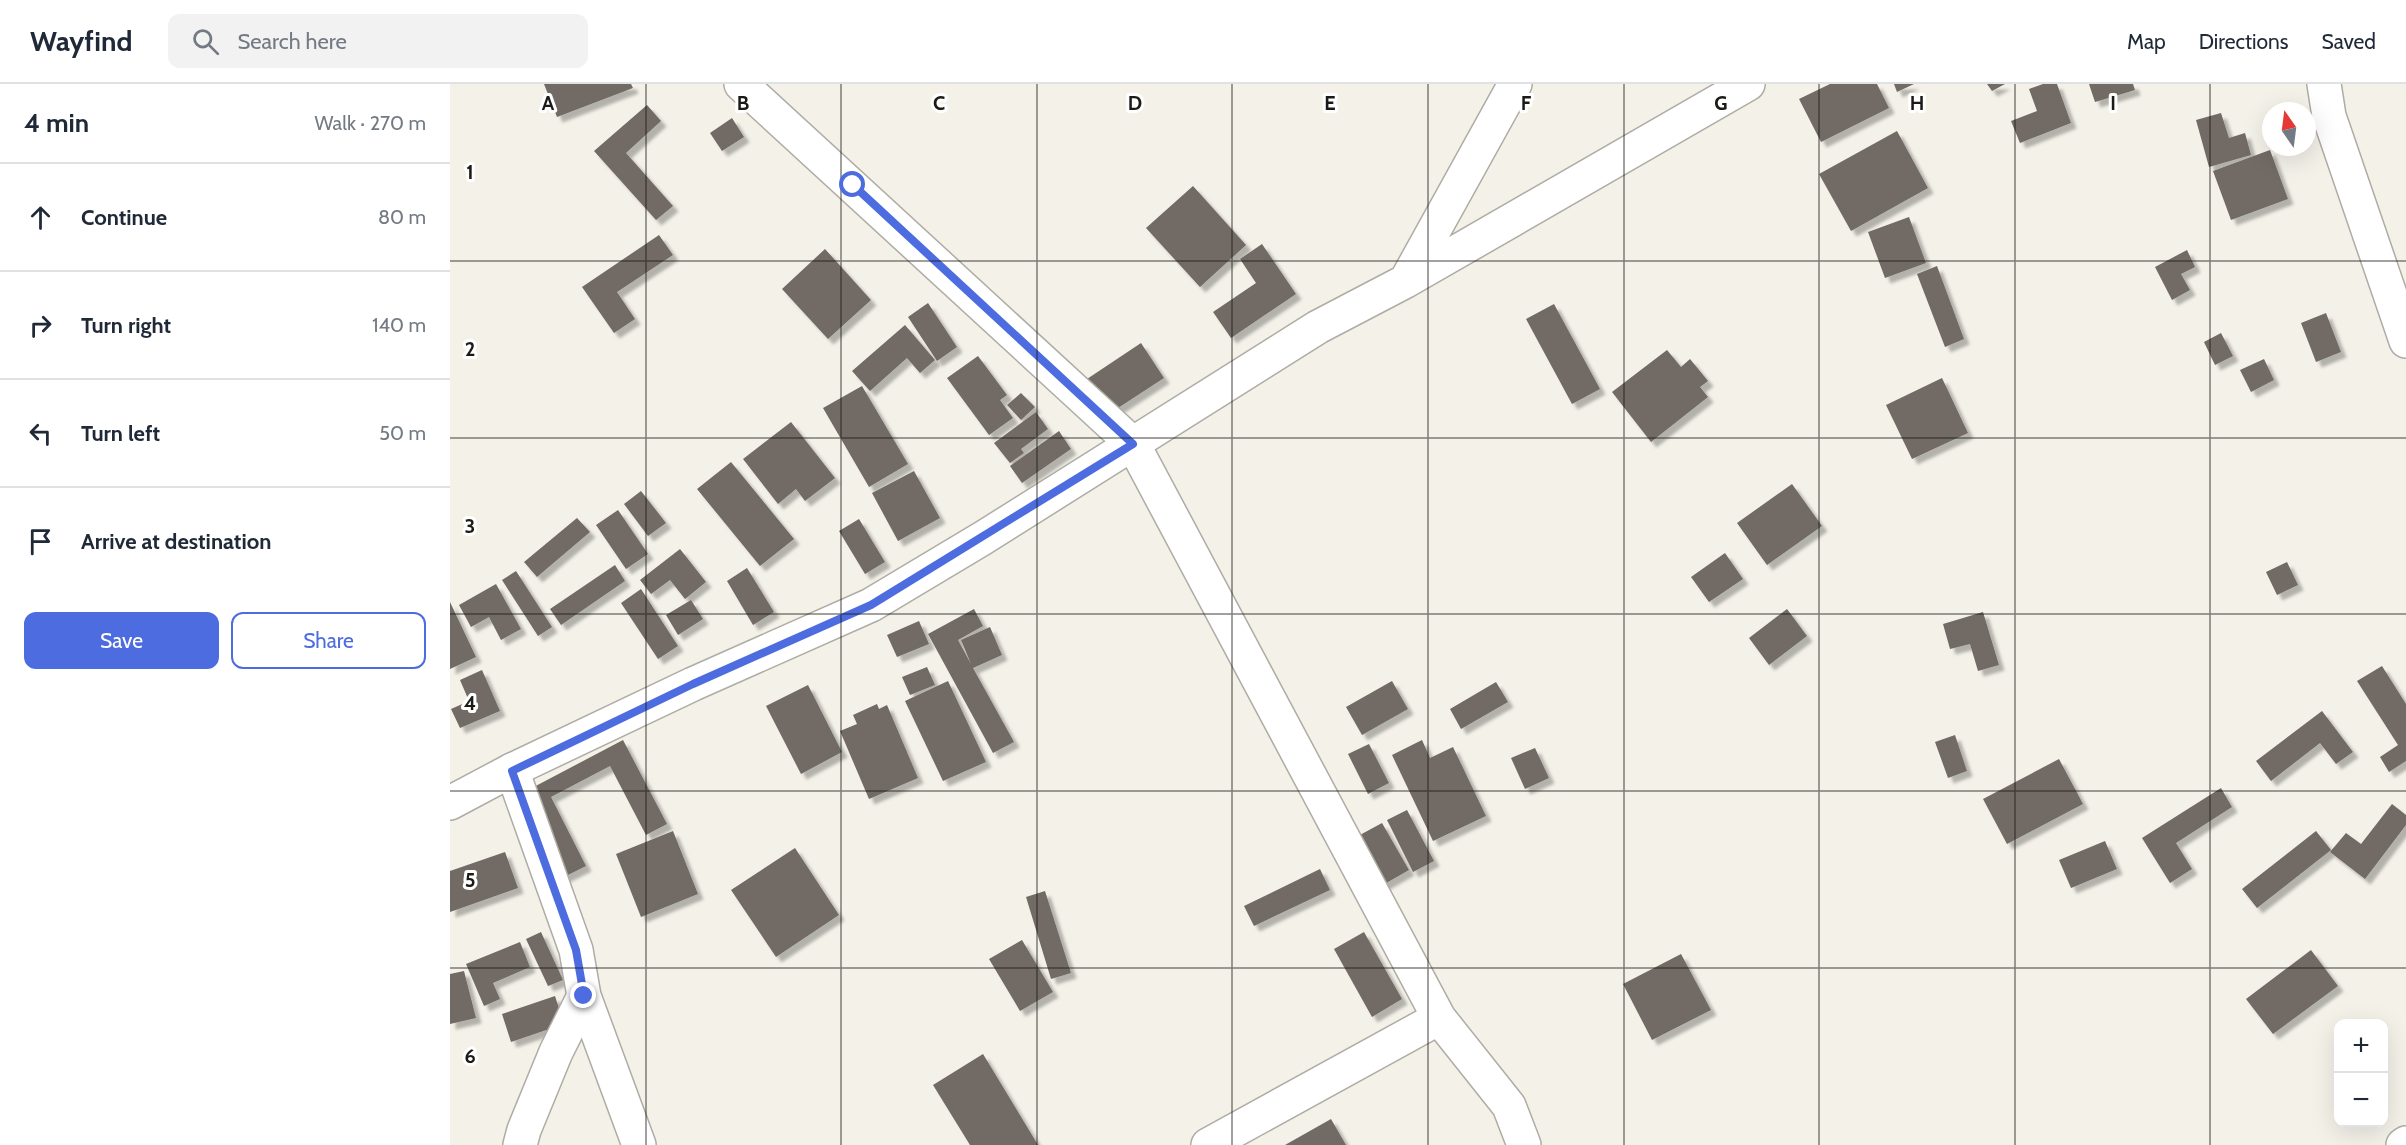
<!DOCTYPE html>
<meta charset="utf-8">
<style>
body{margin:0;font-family:Cabin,sans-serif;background:#f2f2f3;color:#1f2937}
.controls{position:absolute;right:18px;bottom:18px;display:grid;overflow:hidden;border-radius:12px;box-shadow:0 6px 24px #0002}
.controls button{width:54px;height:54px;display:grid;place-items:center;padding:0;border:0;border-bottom:2px solid #e0e1e3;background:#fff;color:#1f2937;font:30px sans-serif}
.compass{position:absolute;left:1812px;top:18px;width:54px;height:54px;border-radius:50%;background:#fff;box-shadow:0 6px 24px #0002;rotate:346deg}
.stop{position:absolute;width:18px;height:18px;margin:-14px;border:4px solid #4d6ce0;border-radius:50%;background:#fff}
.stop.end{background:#4d6ce0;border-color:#fff;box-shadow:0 2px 6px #0008}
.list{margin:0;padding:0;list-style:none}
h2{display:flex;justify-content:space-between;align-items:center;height:78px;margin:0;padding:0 24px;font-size:26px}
h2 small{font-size:20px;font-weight:400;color:#747a83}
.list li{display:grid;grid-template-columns:39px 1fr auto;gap:18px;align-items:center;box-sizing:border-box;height:108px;padding:0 24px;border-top:2px solid #e0e1e3}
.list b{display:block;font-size:22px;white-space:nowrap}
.list em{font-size:20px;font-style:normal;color:#747a83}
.actions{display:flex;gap:12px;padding:18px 24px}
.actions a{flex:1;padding:14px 0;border:2px solid #4d6ce0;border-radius:12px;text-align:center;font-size:21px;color:#4d6ce0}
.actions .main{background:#4d6ce0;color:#fff}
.icon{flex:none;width:33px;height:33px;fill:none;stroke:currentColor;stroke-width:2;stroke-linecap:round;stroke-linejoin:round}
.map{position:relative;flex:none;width:1956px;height:1061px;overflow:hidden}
header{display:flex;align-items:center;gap:36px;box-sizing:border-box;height:84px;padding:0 30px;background:#fff;border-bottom:2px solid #e0e1e3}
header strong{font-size:28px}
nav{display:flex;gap:33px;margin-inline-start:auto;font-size:21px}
.search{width:420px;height:54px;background:#f2f2f3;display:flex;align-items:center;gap:15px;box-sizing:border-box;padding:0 21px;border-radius:12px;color:#747a83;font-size:22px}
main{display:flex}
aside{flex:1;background:#fff}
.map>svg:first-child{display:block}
</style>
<header>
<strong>Wayfind</strong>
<div class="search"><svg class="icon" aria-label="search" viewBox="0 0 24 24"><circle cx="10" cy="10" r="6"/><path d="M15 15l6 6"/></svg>Search here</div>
<nav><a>Map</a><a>Directions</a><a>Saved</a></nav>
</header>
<main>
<aside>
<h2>4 min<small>Walk · 270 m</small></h2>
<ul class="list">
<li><svg class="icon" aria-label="ahead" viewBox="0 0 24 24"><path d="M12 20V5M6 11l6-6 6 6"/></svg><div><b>Continue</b></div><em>80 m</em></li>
<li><svg class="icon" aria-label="right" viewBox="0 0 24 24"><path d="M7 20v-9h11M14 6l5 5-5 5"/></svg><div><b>Turn right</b></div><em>140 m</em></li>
<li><svg class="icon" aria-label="left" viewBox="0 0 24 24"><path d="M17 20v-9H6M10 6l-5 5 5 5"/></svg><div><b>Turn left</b></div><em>50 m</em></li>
<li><svg class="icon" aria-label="arrive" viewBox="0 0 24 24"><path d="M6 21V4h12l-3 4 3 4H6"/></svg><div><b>Arrive at destination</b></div></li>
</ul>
<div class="actions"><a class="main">Save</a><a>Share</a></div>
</aside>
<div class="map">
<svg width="1956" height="1061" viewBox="0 0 1956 1061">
<defs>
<filter id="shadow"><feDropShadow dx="5.5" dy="5.5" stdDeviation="1.5" flood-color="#0004"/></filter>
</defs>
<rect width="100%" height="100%" fill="#f3f1e8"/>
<path fill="#716a65" filter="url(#shadow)" d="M94 0H181L183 4 107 33Z
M1380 0H1427L1439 24 1371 58 1349 15Z
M1444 0H1464L1447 8Z
M1537 0H1555L1542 7Z
M1593 0H1607L1621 39 1570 59 1561 37 1587 27 1579 5Z
M1639 0H1683L1685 6 1645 18Z
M197 21 211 37 176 69 223 122 206 136 144 67Z
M1771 29 1779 54 1795 49 1801 71 1759 83 1746 36Z
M282 34 294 53 272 67 260 49Z
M1447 47 1478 104 1401 147 1369 90Z
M1820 66 1838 115 1781 136 1763 87Z
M743 102 796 161 750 203 696 144Z
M1459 133 1476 179 1435 194 1418 148Z
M209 151 223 171 167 208 185 235 164 249 132 203Z
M812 160 846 210 781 254 763 228 806 199 790 175Z
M375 165 421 216 378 255 332 205Z
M1737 166 1745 183 1731 190 1740 206 1722 216 1705 183Z
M1487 182 1514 255 1495 263 1467 190Z
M478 219 507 263 487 277 458 233Z
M1104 220 1150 305 1122 320 1076 235Z
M1876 229 1891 268 1866 278 1851 239Z
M455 241 485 276 470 289 457 274 420 307 402 287Z
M1771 249 1783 272 1765 281 1754 258Z
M691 259 714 294 648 337 625 303Z
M1217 266 1231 283 1240 275 1258 297 1250 303 1258 313 1201 358 1162 308Z
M528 272 557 311 550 316 563 334 539 351 497 294Z
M1814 275 1824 296 1801 308 1790 286Z
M1492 294 1518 349 1462 375 1436 321Z
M412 302 458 380 419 403 373 324Z
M571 309 585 323 571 336 557 321Z
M586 328 598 345 571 365 574 369 560 379 544 359Z
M341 338 385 394 355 417 346 405 328 420 293 375Z
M609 347 621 365 572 399 560 382Z
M281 378 344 455 310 482 247 405Z
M464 387 490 434 448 457 422 409Z
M1342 400 1372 442 1317 481 1287 439Z
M191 407 216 439 198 452 174 420Z
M168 426 198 470 176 485 146 441Z
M127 434 140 448 87 493 74 478Z
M409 435 435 478 415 490 389 447Z
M230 465 256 498 235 515 220 496 201 510 190 496Z
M1275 469 1293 495 1259 518 1241 493Z
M1837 478 1848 501 1827 511 1816 488Z
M165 481 175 497 111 541 100 525Z
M297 484 324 528 303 541 277 497Z
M66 487 102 543 88 552 52 496Z
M46 500 71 545 51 556 39 533 21 543 9 521Z
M191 505 228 562 208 575 171 519Z
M241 516 253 535 228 551 216 531Z
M0 518 26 573 0 585Z
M524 525 533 542 508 556 521 580 511 556 540 543 552 571 523 584 564 658 543 669 478 550Z
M1337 525 1357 552 1319 581 1299 554Z
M1533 528 1549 581 1528 587 1520 560 1500 565 1493 540Z
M469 537 479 560 447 573 437 551Z
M1932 582 1956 620V677L1939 688 1930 673 1948 661 1907 597Z
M477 583 485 601 460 611 452 593Z
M32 586 50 627 10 644 1 625 19 617 10 596Z
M498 597 536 678 493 697 455 617Z
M942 597 958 625 912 651 896 623Z
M1046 598 1058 618 1011 645 1000 625Z
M358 601 392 668 351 690 316 622Z
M427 620 429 625 437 621 468 694 419 715 390 647 407 640 403 631Z
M1872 627 1903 668 1886 680 1870 659 1821 697 1806 677Z
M1505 651 1517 687 1498 694 1485 658Z
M173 656 217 740 196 751 160 682 101 713 136 782 104 798 61 715Z
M972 656 980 674 1003 663 1036 732 983 757 942 671Z
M919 660 939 699 918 710 898 670Z
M1085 664 1099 694 1075 705 1061 674Z
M1609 675 1633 720 1557 760 1533 715Z
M1771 704 1782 723 1726 759 1742 785 1720 799 1692 754Z
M1942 720 1956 731V741L1915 795 1880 768 1896 749 1911 760Z
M957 726 984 777 963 788 937 736Z
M932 739 959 786 924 806 897 758Z
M223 747 248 810 191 833 166 770Z
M1866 747 1881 766 1807 824 1792 805Z
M1655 757 1667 785 1621 804 1609 776Z
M345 764 389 831 326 873 281 806Z
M55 768 68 804 0 828V787Z
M870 785 880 806 804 842 794 822Z
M595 807 621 889 601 895 576 813Z
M91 848 113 896 98 902 76 855Z
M914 848 952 915 922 933 884 865Z
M572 856 603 908 570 927 539 875Z
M70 858 80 883 43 899 50 915 34 922 16 880Z
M1861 866 1888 902 1823 950 1796 915Z
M1231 870 1261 926 1202 956 1173 900Z
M14 887 26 934 0 940V890Z
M105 912 114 940 61 958 52 930Z
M533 970 588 1061H520L483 1001Z
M881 1035 896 1061H835Z"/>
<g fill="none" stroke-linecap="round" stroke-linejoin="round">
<defs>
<path id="minor" d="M291 0 683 360 989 934 1059 1022 1074 1061
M1874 0 1879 32 1956 257
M62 686 126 866 134 912 106 968 74 1046 70 1061
M134 912 189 1061
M758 1061 989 934
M1953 1061 1956 1059"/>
<path id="tertiary" d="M957 195 1065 0
M0 719 62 686 243 600 421 521 533 454 868 243 956 197 1298 0"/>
</defs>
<use href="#minor" stroke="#aeaca4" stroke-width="36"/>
<use href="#tertiary" stroke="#aeaca4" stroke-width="36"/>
<use href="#minor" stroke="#fff" stroke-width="33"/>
<use href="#tertiary" stroke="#fff" stroke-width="33"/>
</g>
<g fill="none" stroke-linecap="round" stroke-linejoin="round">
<path stroke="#4d6ce0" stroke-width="8" d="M134 912 126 866 62 687 243 600 421 521 683 360 403 101"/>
</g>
<path fill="none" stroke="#1b1a17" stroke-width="1.5" stroke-opacity="0.55" d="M196 0V1061M391 0V1061M587 0V1061M782 0V1061M978 0V1061M1174 0V1061M1369 0V1061M1565 0V1061M1760 0V1061M0 177H1956M0 354H1956M0 530H1956M0 707H1956M0 884H1956"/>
<g font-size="20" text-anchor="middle" font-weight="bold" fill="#1b1a17" stroke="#fff" stroke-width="6" stroke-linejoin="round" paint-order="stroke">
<text x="98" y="26">A</text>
<text x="293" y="26">B</text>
<text x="489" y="26">C</text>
<text x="685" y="26">D</text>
<text x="880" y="26">E</text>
<text x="1076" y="26">F</text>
<text x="1271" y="26">G</text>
<text x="1467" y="26">H</text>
<text x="1663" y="26">I</text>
<text x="20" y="95">1</text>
<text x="20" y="272">2</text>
<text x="20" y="449">3</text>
<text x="20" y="626">4</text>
<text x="20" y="803">5</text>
<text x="20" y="979">6</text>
</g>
</svg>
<div class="controls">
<button>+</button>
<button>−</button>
</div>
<svg class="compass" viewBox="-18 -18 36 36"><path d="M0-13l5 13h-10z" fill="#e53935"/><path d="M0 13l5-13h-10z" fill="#747a83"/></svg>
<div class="stop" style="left:403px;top:101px"></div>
<div class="stop end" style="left:134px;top:912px"></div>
</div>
</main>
